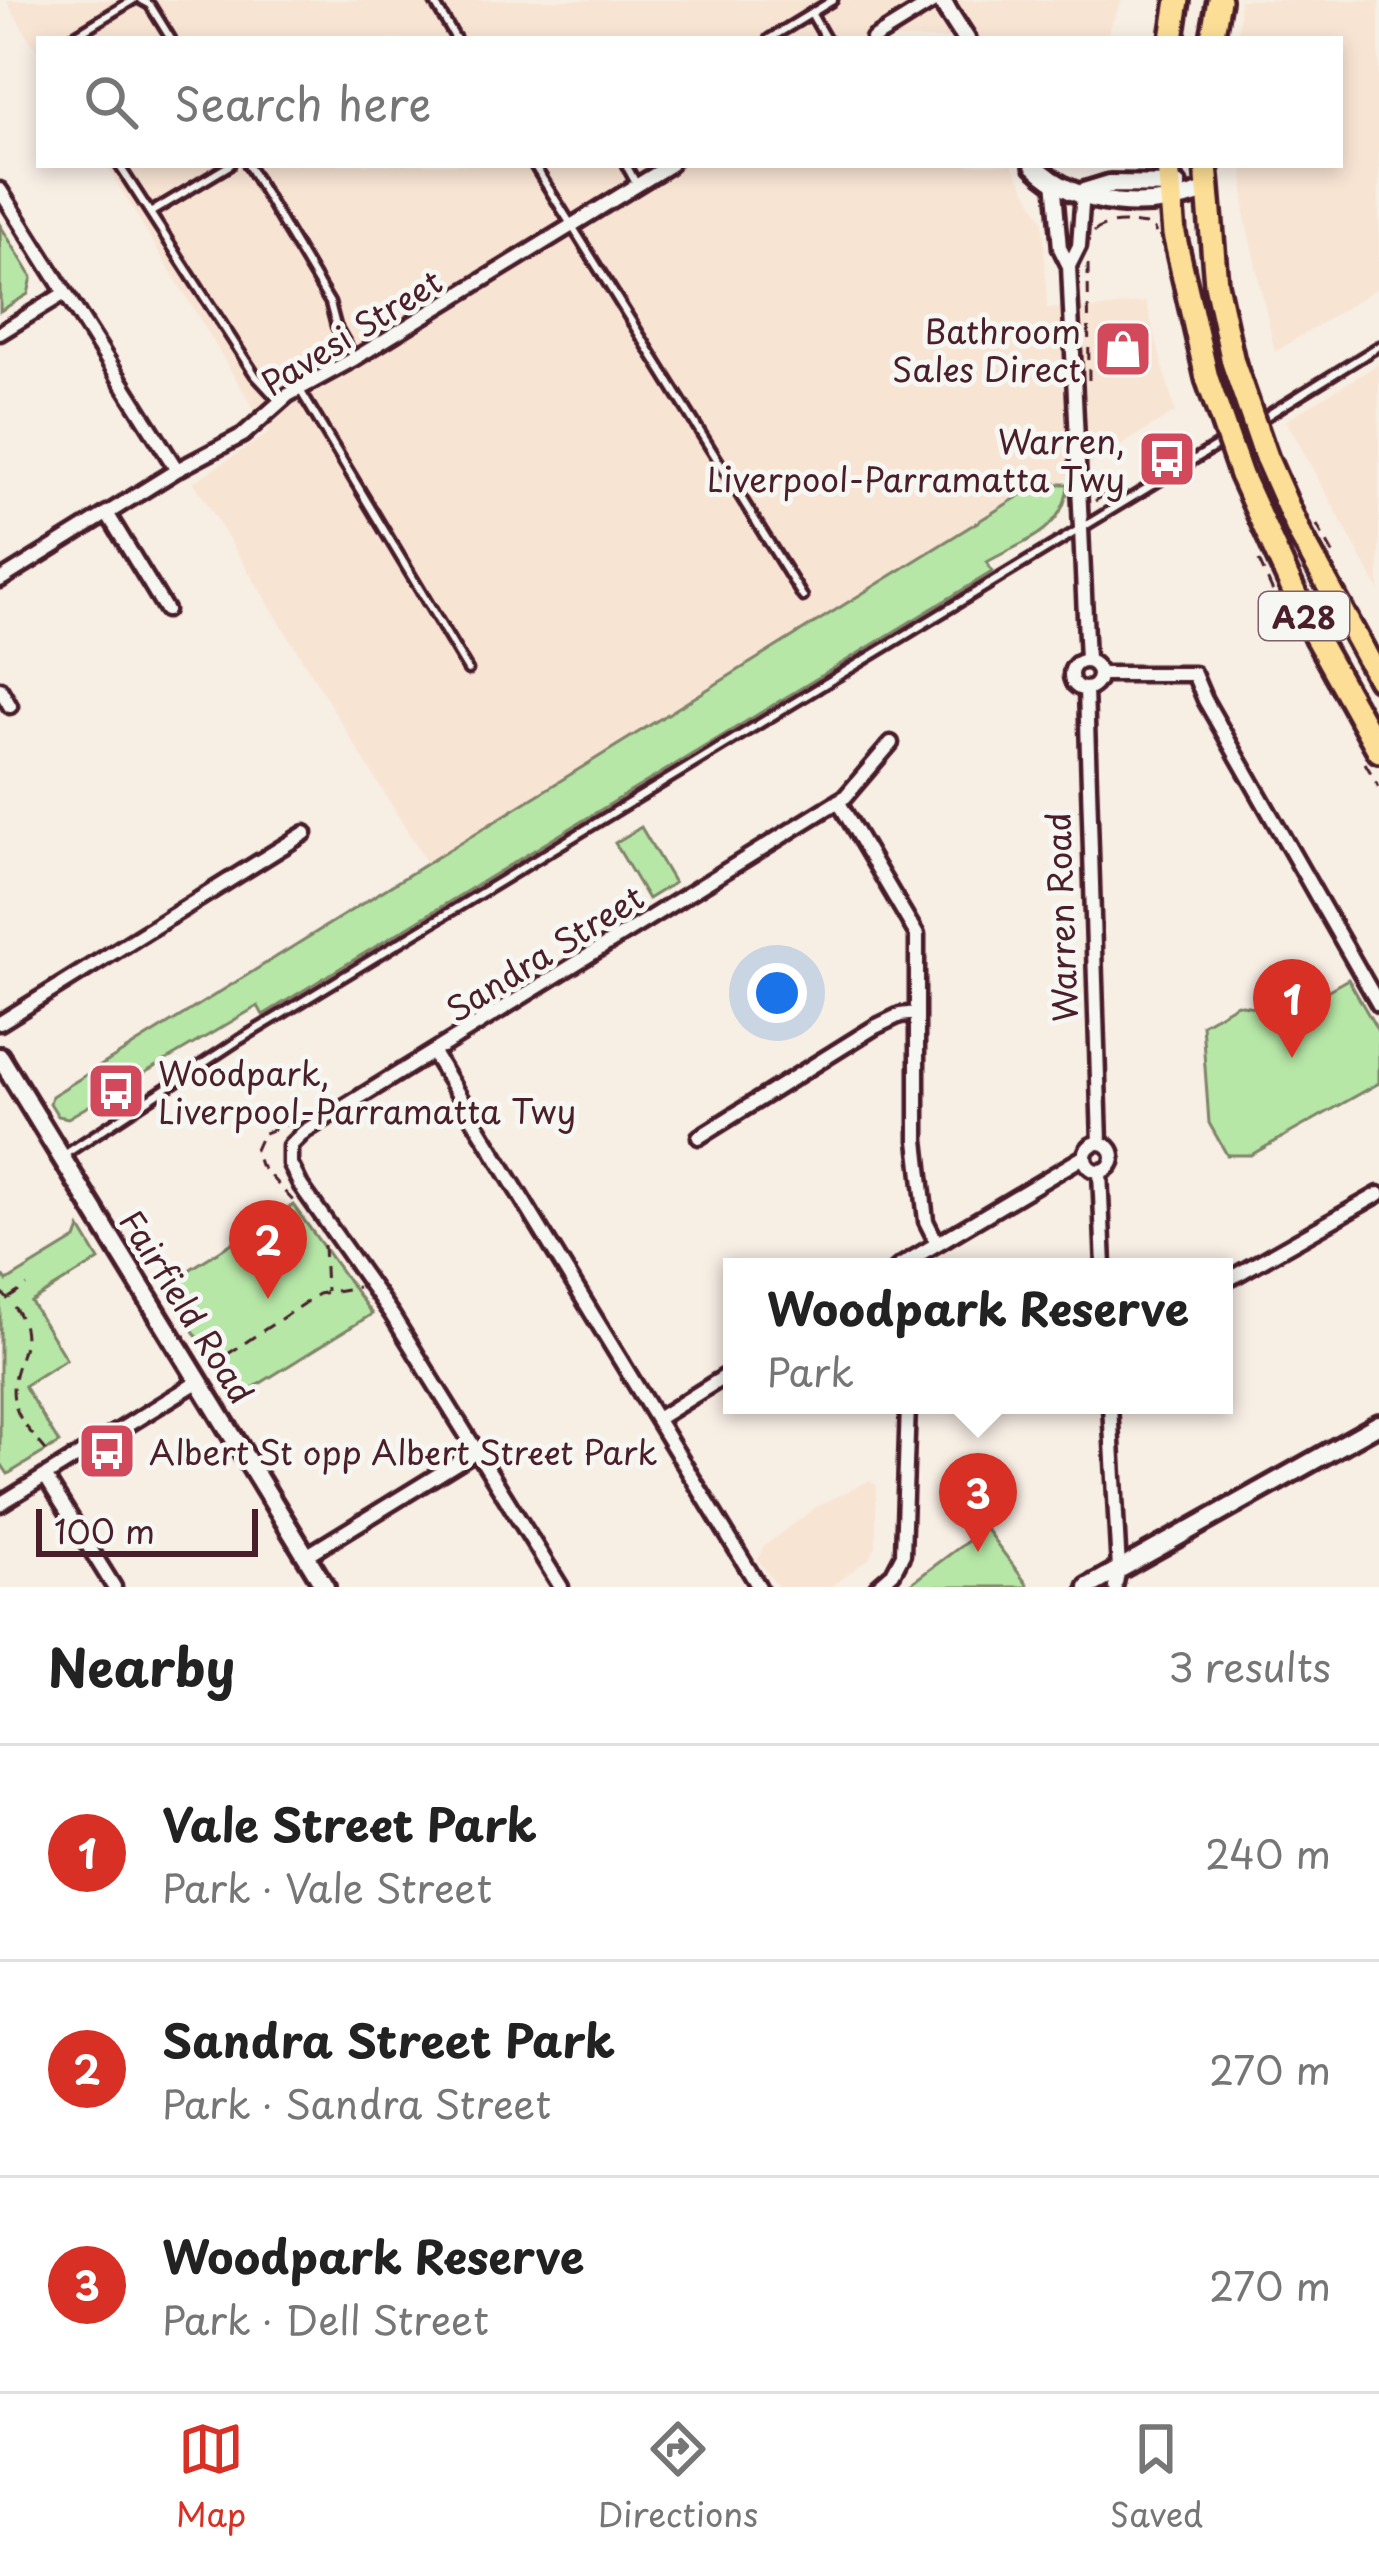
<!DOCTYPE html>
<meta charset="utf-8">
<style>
body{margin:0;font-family:"Playpen Sans",sans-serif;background:#f6f6f6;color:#222}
.scale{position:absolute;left:36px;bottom:30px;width:222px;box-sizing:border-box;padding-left:12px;border:6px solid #4a1f2b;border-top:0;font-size:33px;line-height:42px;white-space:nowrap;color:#4a1f2b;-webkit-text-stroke:9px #f6f6f2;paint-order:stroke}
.you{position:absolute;left:777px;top:993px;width:42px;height:42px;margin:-30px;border:9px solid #fff;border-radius:50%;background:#1a73e8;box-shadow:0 0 0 18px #1a73e833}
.badge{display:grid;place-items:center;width:78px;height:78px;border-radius:50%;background:#d93025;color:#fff;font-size:39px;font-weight:700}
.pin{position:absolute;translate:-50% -99px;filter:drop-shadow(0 3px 6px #0008)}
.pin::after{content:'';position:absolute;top:63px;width:42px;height:36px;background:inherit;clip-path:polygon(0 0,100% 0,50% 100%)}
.popup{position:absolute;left:723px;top:1258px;width:510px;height:156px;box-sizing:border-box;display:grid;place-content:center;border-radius:0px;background:#fff;filter:drop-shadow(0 3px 9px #0005);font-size:39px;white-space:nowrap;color:#767676}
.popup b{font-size:45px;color:#222}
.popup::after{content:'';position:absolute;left:50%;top:100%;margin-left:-24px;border:24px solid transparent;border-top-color:#fff}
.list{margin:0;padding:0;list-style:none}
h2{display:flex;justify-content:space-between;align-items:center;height:156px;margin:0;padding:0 48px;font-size:51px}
h2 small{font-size:39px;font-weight:400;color:#767676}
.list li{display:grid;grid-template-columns:78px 1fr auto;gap:36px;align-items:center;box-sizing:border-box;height:216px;padding:0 48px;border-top:3px solid #e0e0e0}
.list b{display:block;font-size:45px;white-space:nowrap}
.list p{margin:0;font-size:39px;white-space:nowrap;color:#767676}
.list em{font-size:39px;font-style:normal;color:#767676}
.icon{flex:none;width:66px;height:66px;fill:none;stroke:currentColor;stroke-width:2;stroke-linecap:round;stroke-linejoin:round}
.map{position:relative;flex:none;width:1379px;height:1587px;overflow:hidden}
.search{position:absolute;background:#fff;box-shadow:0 6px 18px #0003;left:36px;right:36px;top:36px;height:132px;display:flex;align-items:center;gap:30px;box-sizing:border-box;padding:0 42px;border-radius:0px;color:#767676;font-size:45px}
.sheet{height:804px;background:#fff}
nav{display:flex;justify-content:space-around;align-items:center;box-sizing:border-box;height:168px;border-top:3px solid #e0e0e0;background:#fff;font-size:33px;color:#767676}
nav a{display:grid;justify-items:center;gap:6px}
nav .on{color:#d93025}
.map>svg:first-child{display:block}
</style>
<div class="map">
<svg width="1379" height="1587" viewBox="0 0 1379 1587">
<rect width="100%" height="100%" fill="#f7eee4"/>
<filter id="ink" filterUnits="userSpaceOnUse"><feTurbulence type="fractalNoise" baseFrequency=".00833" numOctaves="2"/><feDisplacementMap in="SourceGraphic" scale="24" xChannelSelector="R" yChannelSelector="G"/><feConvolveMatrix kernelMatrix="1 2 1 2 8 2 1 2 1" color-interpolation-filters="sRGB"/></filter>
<g filter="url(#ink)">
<path fill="#f8e4d3" d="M6 0H1122L1105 39H39V55Z
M1240 0H1379V287L1275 352 1245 218 1243 165H1340V39H1238Z
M106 165H1012L1043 221 1047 308 1094 309 1146 302 1175 412 432 871 194 482 269 433Z
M1379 364V590L1286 420Z
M869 1481 876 1485V1546L870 1558 830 1587H778L758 1560 763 1547 818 1506Z"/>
<path fill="#b6e7a7" stroke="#808369" stroke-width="3" d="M0 225 32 277 28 294 0 311Z
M1050 477 1052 484H1068C1065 531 1024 541 987 562L992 572 263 1015 258 1006 68 1118 58 1116 50 1103 52 1096Z
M641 827 674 883 648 899 615 843Z
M1348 979 1379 1033V1083L1251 1155H1227L1209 1123 1202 1024 1237 1004 1288 1013Z
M293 1205 372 1314 235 1399 165 1285Z
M80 1228 99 1260 31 1302 66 1359 24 1386 59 1443 8 1474 0 1462V1272L7 1281 76 1239Z
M985 1528 1029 1587H906Z"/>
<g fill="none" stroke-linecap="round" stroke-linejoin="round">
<defs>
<path id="lane" d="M141 0 150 5 171 39
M433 0 456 39
M811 13 826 39
M69 39 133 0
M769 39 833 0
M119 165 255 375 280 402
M248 165 330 303 336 326 353 356
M534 165 803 597
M626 165 637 185
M150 213 230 165
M300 390 468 670
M1260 420 1379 346
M64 1155 239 1040 1223 442"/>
<path id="street" d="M873 39 936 0
M1054 180 1060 248 1069 266 1087 660
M0 190 177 470
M1069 266 1079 246 1083 192
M0 333 65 293
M107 513 166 610
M0 580 177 470 243 435 288 395 354 359 670 165
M1071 675a14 14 0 1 1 28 0a14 14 0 1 1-28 0Z
M1099 674H1194L1205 700 1379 1005
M0 689 10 706
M1086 689 1100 1143
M838 801 917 935V1140L926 1221 937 1243
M0 1023 305 833
M433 1053 759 1587
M699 1137 875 1027 900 1015 917 1013
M1085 1157a14 14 0 1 1 28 0a14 14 0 1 1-28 0Z
M1100 1171 1104 1267
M898 1267 1085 1156
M1224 1282 1379 1194
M1110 1405 1119 1570 1115 1587
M657 1419 732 1372
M45 1476 114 1587
M0 1504 199 1381
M306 1556 475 1452
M561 1587 392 1315 301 1186 290 1164V1146L305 1131 845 797 891 743
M877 1587 893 1573 903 1554 908 1405"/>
<path id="secondary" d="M941 0 966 39
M1034 165C1079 210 1150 211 1206 191
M1084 192 1110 184 1177 185
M0 1057 325 1587
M1088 1587 1379 1424"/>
<path id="highway" d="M1172 39 1178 0
M1212 39 1219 0
M1168 165 1174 234 1207 378
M1206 165 1216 284 1233 362
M1266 457 1301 536 1379 679
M1241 475 1309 625 1379 751"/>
</defs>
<use href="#lane" stroke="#4a1f2b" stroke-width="15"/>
<use href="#street" stroke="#4a1f2b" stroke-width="21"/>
<use href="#secondary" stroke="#4a1f2b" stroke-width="26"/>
<use href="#highway" stroke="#4a1f2b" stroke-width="30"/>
<path stroke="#4a1f2b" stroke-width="3" stroke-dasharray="12 9" stroke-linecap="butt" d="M1146 165 1149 167
M1094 232C1108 219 1134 223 1152 226L1156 233
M1088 264 1089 380
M1095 501 1124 483
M1317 525 1336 559
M1259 561 1282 612
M1365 763 1379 787
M295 1121 262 1134 255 1150 260 1165 295 1203
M324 1245 326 1291
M0 1291C53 1343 3 1358 15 1405 22 1429 40 1439 52 1459
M9 1298 27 1286
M210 1366 318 1294 358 1287"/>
<use href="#lane" stroke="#f6f6f2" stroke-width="6"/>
<use href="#street" stroke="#f6f6f2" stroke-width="12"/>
<use href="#secondary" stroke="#f6f6f2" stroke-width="16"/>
<use href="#highway" stroke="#fdde96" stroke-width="21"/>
<defs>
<path id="highway-bridge" d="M1233 362 1266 457
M1207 378 1241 475"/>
</defs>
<use href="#highway-bridge" stroke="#4a1f2b" stroke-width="30" stroke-linecap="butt"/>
<use href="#highway-bridge" stroke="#fdde96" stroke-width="21"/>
</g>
</g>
<defs>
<symbol id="shop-square" viewBox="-11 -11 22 22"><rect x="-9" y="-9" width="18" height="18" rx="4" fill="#d1495b" stroke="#f6f6f2"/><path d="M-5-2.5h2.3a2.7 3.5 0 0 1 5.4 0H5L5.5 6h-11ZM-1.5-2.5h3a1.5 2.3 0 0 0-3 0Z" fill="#fff"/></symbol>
<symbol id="bus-square" viewBox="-11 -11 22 22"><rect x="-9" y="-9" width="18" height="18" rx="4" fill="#d1495b" stroke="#f6f6f2"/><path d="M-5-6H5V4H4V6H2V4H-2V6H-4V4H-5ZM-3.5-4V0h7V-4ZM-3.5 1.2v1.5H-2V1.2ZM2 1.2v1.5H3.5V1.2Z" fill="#fff"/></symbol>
</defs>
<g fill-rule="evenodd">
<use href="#shop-square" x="1090" y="316" width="66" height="66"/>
<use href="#bus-square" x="1134" y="426" width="66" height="66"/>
<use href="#bus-square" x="83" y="1058" width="66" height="66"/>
<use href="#bus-square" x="74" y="1418" width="66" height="66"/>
</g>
<g text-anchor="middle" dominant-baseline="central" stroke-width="10" stroke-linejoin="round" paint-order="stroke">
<rect fill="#f6f6f2" stroke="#7e6067" stroke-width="3" x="1259" y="592" width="90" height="48" rx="9"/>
<g font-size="30" font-weight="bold" fill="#4a1f2b">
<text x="1304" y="616">A28</text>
</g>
<g font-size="33" fill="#4a1f2b" stroke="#f6f6f2" text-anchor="end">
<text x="1081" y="330">Bathroom<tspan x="1081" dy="38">Sales Direct</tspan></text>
<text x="1125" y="440">Warren,<tspan x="1125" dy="38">Liverpool-Parramatta Twy</tspan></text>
<text x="158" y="1072" text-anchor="start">Woodpark,<tspan x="158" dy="38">Liverpool-Parramatta Twy</tspan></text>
<text x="149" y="1451" text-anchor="start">Albert St opp Albert Street Park</text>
</g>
<g font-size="33" fill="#4a1f2b" stroke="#f6f6f2">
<text transform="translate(351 331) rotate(-32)">Pavesi Street</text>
<text transform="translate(1060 917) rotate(-92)">Warren Road</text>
<text transform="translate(544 952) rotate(-32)">Sandra Street</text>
<text transform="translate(188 1306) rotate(58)">Fairfield Road</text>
</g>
</g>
</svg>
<div class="scale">100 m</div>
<div class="you"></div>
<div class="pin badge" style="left:1292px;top:1058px">1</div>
<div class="pin badge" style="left:268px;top:1299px">2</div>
<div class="pin badge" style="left:978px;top:1552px">3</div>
<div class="popup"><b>Woodpark Reserve</b>Park</div>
<div class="search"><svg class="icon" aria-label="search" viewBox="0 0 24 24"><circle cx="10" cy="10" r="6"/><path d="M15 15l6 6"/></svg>Search here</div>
</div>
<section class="sheet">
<h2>Nearby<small>3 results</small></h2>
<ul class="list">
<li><span class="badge">1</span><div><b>Vale Street Park</b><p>Park · Vale Street</p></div><em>240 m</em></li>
<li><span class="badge">2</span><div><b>Sandra Street Park</b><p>Park · Sandra Street</p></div><em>270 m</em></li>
<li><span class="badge">3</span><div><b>Woodpark Reserve</b><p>Park · Dell Street</p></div><em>270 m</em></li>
</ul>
</section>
<nav>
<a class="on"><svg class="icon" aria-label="map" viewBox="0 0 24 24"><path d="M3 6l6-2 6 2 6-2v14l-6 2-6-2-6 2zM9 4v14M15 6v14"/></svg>Map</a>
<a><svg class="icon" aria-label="directions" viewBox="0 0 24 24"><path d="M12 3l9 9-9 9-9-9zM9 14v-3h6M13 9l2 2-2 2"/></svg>Directions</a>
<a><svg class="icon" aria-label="saved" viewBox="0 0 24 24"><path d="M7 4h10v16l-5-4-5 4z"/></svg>Saved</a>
</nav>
